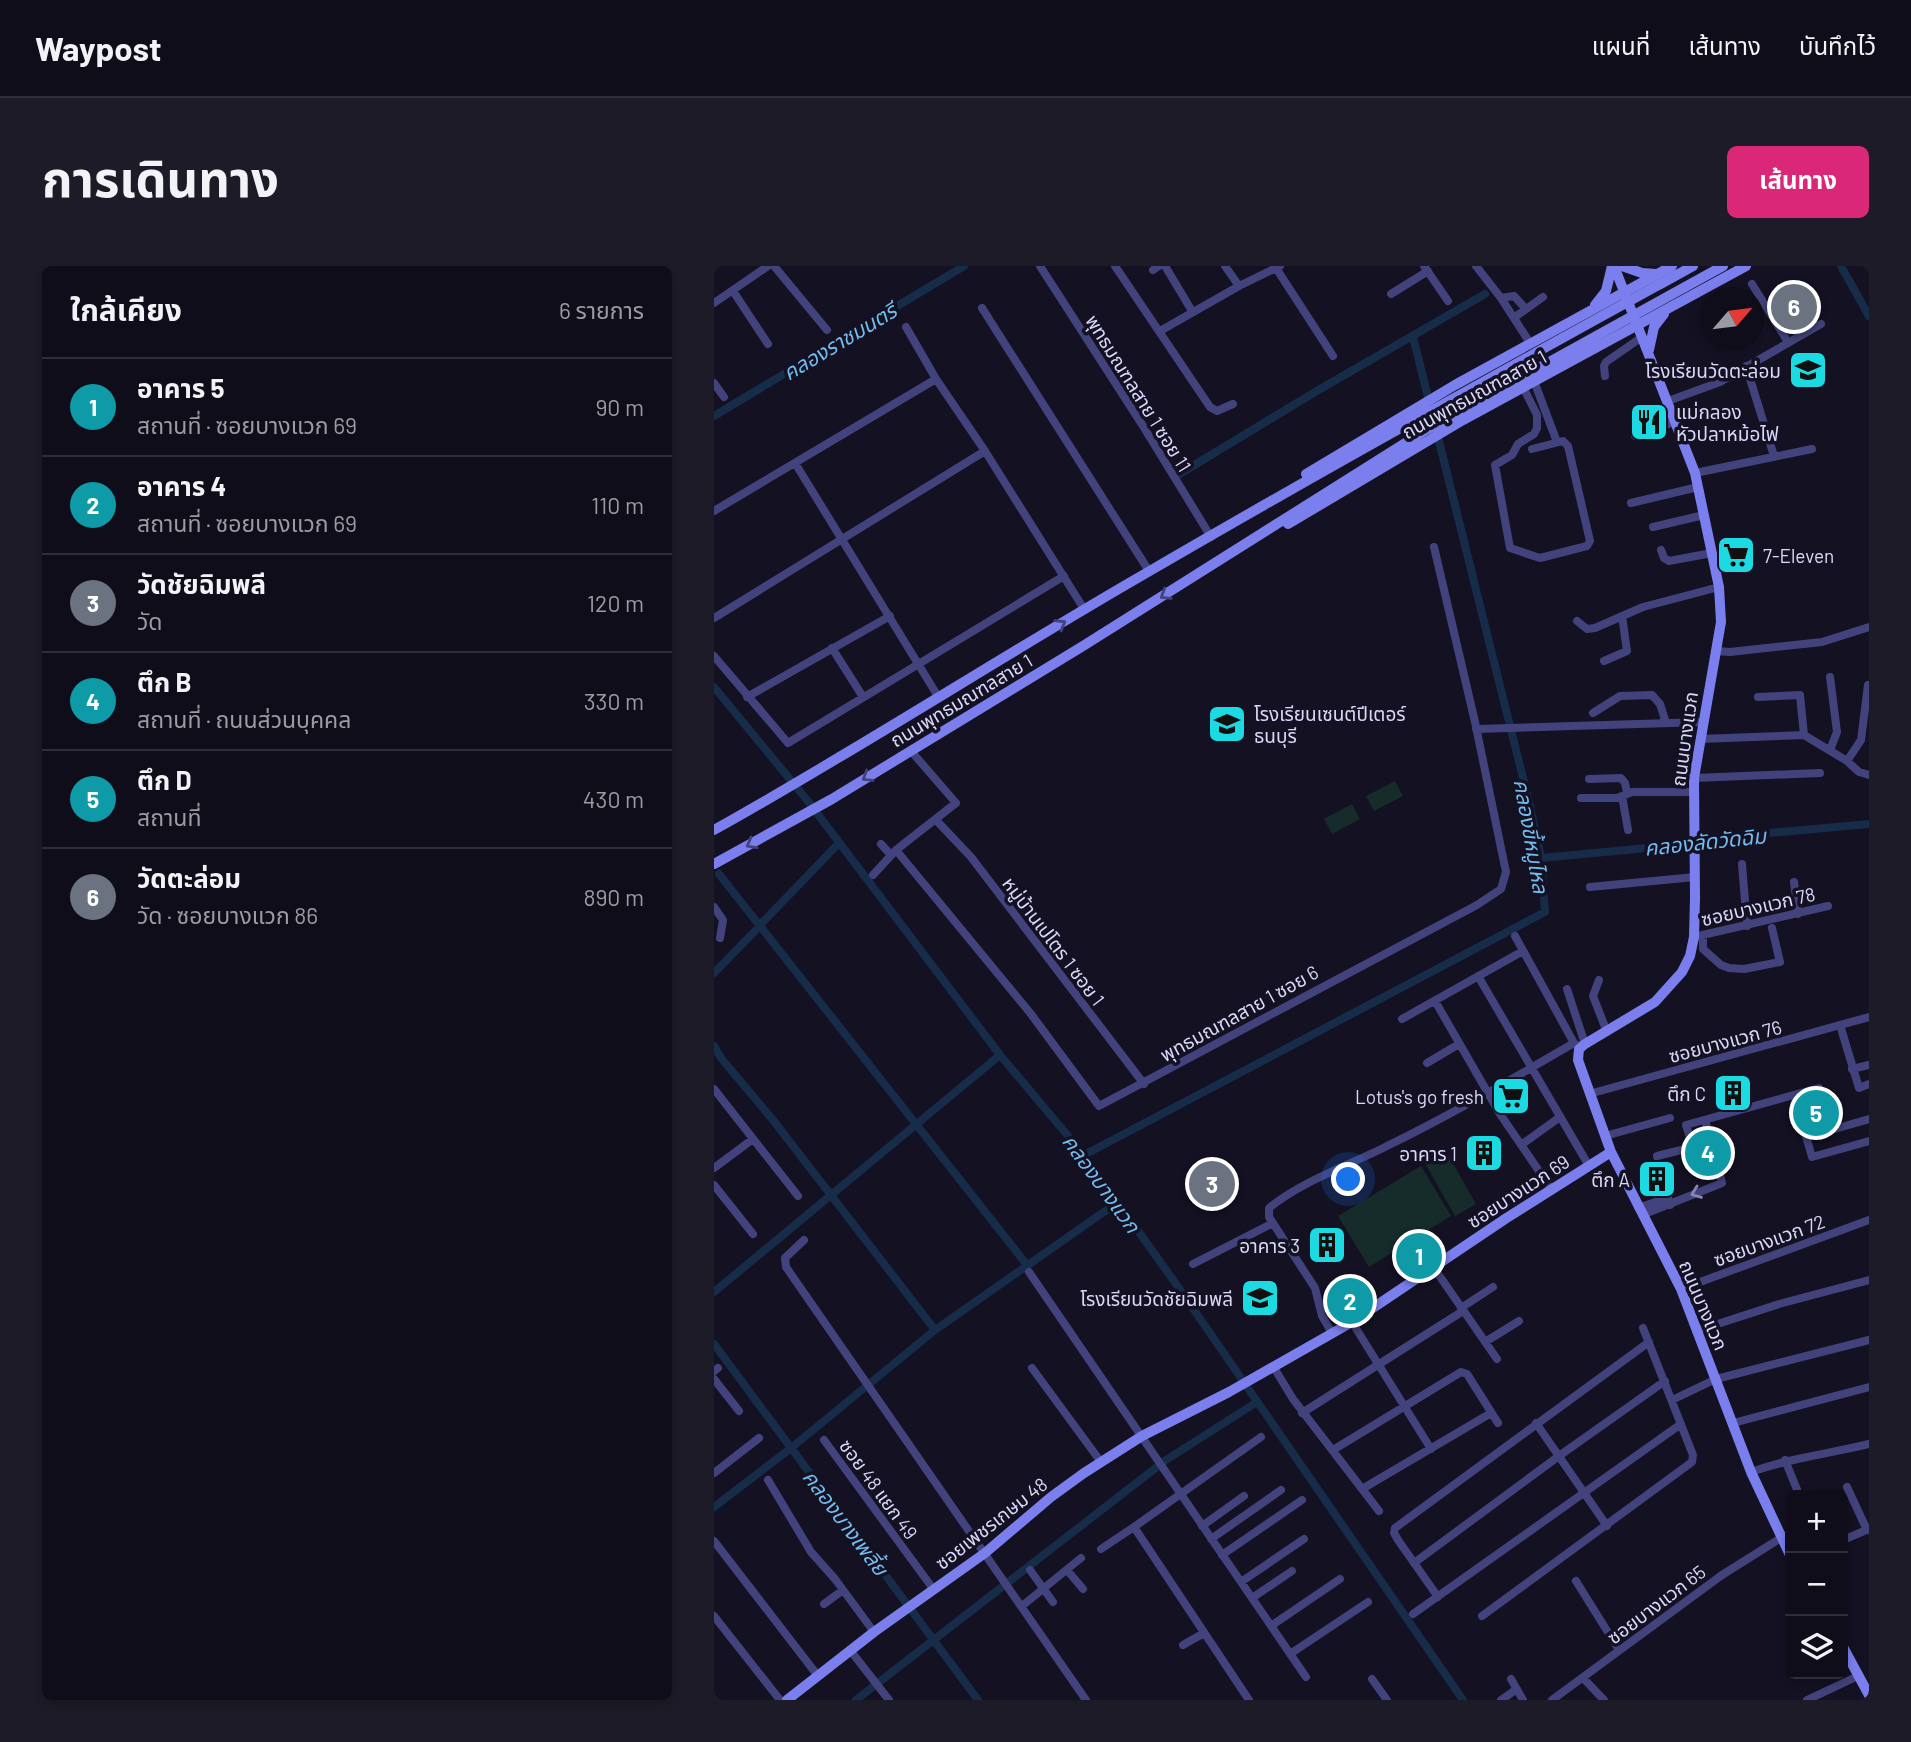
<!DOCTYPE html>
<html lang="th">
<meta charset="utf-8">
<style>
body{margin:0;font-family:Barlow,"Noto Sans Thai",sans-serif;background:#1d1b27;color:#f1f3f6}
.controls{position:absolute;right:21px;bottom:21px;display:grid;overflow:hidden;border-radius:10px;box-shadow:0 4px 10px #0003}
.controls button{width:63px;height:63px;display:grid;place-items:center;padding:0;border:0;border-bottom:2px solid #2f2d39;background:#0f0d1a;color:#f1f3f6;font:35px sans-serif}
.compass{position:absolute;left:987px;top:21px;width:63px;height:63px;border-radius:50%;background:#0f0d1a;box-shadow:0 4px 10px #0003;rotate:62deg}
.you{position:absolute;left:635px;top:914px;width:24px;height:24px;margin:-18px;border:5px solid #fff;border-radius:50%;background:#1a73e8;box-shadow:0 0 0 10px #1a73e833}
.badge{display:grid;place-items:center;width:46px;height:46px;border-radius:50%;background:#db2777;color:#fff;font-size:23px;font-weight:700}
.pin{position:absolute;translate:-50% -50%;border:4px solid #fff;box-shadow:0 2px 7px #0006}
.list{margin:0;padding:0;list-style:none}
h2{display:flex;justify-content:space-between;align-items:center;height:91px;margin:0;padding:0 28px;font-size:30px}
h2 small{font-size:23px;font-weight:400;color:#9b9ca2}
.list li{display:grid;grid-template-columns:46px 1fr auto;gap:21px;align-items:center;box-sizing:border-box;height:98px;padding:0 28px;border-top:2px solid #2f2d39}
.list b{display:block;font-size:26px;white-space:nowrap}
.list p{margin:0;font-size:23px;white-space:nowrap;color:#9b9ca2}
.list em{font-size:23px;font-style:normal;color:#9b9ca2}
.icon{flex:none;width:38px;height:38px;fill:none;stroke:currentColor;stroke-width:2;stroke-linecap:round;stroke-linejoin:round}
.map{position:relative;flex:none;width:1155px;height:1434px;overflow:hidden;border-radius:10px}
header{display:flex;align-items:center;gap:42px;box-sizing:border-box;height:98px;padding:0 35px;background:#0f0d1a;border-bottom:2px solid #2f2d39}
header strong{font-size:33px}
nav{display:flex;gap:38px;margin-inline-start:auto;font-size:24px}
.intro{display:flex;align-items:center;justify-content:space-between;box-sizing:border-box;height:168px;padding:0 42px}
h1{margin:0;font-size:49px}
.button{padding:18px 32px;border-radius:10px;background:#db2777;color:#fff;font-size:24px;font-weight:700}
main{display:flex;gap:42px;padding:0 42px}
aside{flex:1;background:#0f0d1a;border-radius:10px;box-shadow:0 4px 10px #0003}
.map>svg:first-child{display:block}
</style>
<header>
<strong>Waypost</strong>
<nav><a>แผนที่</a><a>เส้นทาง</a><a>บันทึกไว้</a></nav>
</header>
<div class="intro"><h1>การเดินทาง</h1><a class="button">เส้นทาง</a></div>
<main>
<aside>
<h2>ใกล้เคียง<small>6 รายการ</small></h2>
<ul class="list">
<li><span class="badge" style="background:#0f9aa8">1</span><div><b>อาคาร 5</b><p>สถานที่ · ซอยบางแวก 69</p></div><em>90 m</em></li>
<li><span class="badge" style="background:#0f9aa8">2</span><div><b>อาคาร 4</b><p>สถานที่ · ซอยบางแวก 69</p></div><em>110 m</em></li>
<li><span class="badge" style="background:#6b7280">3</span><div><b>วัดชัยฉิมพลี</b><p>วัด</p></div><em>120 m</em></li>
<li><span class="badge" style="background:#0f9aa8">4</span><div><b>ตึก B</b><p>สถานที่ · ถนนส่วนบุคคล</p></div><em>330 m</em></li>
<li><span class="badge" style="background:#0f9aa8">5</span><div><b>ตึก D</b><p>สถานที่</p></div><em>430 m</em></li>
<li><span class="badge" style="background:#6b7280">6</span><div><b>วัดตะล่อม</b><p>วัด · ซอยบางแวก 86</p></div><em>890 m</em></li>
</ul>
</aside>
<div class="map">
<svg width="1155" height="1434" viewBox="0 0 1155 1434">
<rect width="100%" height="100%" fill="#141123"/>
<path fill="#152c2a" d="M681 515 689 530 660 545 652 530Z
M638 538 646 553 618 568 610 553Z
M729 880 762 938 741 950 708 892Z
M707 900 737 950 655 1001 624 950Z"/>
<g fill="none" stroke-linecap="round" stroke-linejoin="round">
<path stroke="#162c48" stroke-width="8" d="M1127 0 1155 50
M0 150 250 0
M464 209 601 126 771 28
M0 421 93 534 286 789 370 889 467 1025 749 1434
M827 592 944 581 989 573 1155 558
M5 608 313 999
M46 659 125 577
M0 707 41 665
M0 780 7 792 59 854 221 1064
M370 889 831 646 827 592 816 540 699 71
M0 1026 286 789
M0 1078 264 1434
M0 1241 77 1182 221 1064 404 936
M142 1434 452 1194 543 1136"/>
<path stroke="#42437c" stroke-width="8" d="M60 0 113 64
M326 0 429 160 497 271
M401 0 496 141 503 145 519 138
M451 0 478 45
M511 0 525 20
M710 0 734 35
M762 0 787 32 816 77
M562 2 619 90
M439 4 445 0
M1038 18 1074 76
M19 25 54 78
M677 28 714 5
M787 32 800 30 812 43
M0 37 54 0
M268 42 435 305
M801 51 829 31
M192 61 222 113 271 185 370 343
M446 65 525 20 566 0
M1032 100 1060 190
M891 110 890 100 892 96 928 71
M820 115 843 176
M0 117 10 131
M809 121 823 149V162L820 168 804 178 798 189 781 199 796 282 826 292 873 280 876 275 854 180 849 175 818 183
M954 135 1006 116 1107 58
M921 170 960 156
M81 197 225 432
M981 207 1098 183
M917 237 984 221
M0 245 222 113
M939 261 990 249
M947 284 950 292 955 295 998 287
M0 352 271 185
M863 355 873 363 881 362 929 341 1005 321
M118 382 149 431
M1002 385 1016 386 1108 376 1155 361
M0 390 74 477 350 310
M890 395 913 385 908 350
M33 431 176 350
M1044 431 1086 429 1090 469
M879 447 906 430 938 429 946 438 952 457
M762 463 989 456
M986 473 1090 469 1133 495 1145 506 1155 509
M1116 484 1123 466 1116 411
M1133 495 1147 474 1154 419
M980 512 1106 507
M875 513 907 512 911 517 913 527
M908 530 914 564
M867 532H903L918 526H979
M222 554 257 591 430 818
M167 578 177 589
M182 584 317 748 385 840 763 639 787 623 792 606 761 456 720 281
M1028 598 1033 660
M159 609 182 584 242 537 197 485
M1080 616 1084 648
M876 621 981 611
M0 641 9 654 6 672
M801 670 860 777
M989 670V683L1007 699 1015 702 1030 703 1066 696 1058 662
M980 671 1114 640
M764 710 875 900
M885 714 879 730 893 766
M853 723 871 778
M721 735 786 848 838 924
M688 753 809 685
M1126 759 1145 822 1155 818
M713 797 745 778
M1138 803 1155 799
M0 823 84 930
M875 828 1155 751
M1080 829 1098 891 1155 875
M891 870 956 852
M807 879 846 851
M0 902 39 873
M0 919 39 968
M956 939 943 890 979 881 972 859 1105 822 1117 864 1155 853
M924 942 953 932
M928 949 1008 917 991 854
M90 974 71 992 72 1001 372 1434
M479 998 559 957
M720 1002 783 1093
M315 1006 592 1411
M967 1023 1155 954
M747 1042 779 1021
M638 1056 717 1183
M982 1065 1065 1038 1155 1014
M618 1067 608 1050 601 1022 555 951V942C590 914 634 900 673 880 737 849 798 813 860 777L867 781
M771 1076 805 1055
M559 1100 579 1133 665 1245
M318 1102 387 1196
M0 1105 4 1102
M0 1113 25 1145
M958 1134 1002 1113 1155 1074
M588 1147 749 1045
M822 1157 893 1260
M1019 1157 1155 1121
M110 1174 220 1324
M619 1184 747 1106 753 1108 784 1157
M1071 1194 1084 1226
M1037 1206C1075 1192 1115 1188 1155 1178
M0 1207 45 1172
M54 1214 97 1286 121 1313 160 1366
M1133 1221 1153 1264
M648 1223 777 1147
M1095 1228 1096 1229
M488 1260 530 1230
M497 1273 567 1224
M1129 1274 1155 1263
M0 1275 104 1410
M387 1283 420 1261
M508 1289 588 1234
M700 1297 845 1190 951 1115
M316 1304 339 1336
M353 1304 369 1323
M862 1315 905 1384
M527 1316 590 1273
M724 1331 684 1274 680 1267 681 1262 935 1076
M538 1332 578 1305
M110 1338 129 1324
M308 1340 367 1292
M699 1348 967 1158
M0 1350 66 1434
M768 1350 978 1196 979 1189 929 1062
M557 1360 626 1313
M469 1379 490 1367
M136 1384 175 1434
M576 1388 654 1336
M869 1412 890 1434
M658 1413 673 1434
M797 1413 809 1434
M535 1434 420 1261 547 1171
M787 1434 803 1423
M838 1434 1008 1309 1067 1272
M1093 1434 1144 1410"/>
<path stroke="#7b7fee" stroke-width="10" d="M900 0 981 207 1005 321 1007 356 980 512 981 632 980 671 976 690 968 706 941 736 871 778 865 783 864 794 897 886 967 1023 1037 1206 1076 1289
M908 0 928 7 942 8
M881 39 892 25 898 0
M935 84 940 61 950 48
M592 208 741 119 958 0
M574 258 749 154 1032 0
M0 564C147 482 288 390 434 306 614 201 796 101 979 0
M0 598 118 533 369 380 712 164 1009 0
M1129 1381 1155 1429
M73 1434 160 1366 271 1287 337 1231 370 1207 428 1170 515 1126 638 1056 791 953 897 886"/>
</g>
<defs><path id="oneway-chevron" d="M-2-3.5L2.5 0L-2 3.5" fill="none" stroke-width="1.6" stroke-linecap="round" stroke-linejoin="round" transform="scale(1.75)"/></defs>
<g stroke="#42427e">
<use href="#oneway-chevron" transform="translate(451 329) rotate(148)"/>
<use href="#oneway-chevron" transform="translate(347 358) rotate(-31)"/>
<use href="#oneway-chevron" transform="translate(153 511) rotate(148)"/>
<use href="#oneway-chevron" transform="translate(37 578) rotate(151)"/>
</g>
<use stroke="#8686b5" href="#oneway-chevron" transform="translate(982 927) rotate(159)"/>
<defs>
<symbol id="school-square" viewBox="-11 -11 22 22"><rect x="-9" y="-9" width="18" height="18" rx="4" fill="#1cdae2" stroke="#141123"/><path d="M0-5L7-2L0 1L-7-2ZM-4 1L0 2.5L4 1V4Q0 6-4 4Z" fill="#111"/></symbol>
<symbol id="restaurant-square" viewBox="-11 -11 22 22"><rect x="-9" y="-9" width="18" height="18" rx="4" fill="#1cdae2" stroke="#141123"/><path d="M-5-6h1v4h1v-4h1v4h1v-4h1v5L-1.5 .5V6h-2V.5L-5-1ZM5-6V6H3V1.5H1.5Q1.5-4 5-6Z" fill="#111"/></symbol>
<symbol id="supermarket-square" viewBox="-11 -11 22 22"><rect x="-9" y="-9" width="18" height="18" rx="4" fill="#1cdae2" stroke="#141123"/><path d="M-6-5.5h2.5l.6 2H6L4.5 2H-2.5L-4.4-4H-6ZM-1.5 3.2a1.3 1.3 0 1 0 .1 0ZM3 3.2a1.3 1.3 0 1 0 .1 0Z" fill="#111"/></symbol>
<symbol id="building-square" viewBox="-11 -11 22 22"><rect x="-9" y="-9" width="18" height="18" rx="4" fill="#1cdae2" stroke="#141123"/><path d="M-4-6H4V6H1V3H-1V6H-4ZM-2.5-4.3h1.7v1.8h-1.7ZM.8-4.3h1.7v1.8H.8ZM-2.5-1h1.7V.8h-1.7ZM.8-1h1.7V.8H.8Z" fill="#111"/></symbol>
</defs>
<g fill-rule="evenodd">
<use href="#school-square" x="1072" y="82" width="44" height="44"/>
<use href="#restaurant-square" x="913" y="134" width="44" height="44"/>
<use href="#supermarket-square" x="1000" y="267" width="44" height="44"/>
<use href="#school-square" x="491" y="436" width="44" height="44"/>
<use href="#building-square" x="997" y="805" width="44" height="44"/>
<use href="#supermarket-square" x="775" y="808" width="44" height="44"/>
<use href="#building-square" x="748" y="865" width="44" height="44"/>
<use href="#building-square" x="921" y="891" width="44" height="44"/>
<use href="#building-square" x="591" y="957" width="44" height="44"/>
<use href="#school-square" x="524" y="1010" width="44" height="44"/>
</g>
<g text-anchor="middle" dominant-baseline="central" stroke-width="7" stroke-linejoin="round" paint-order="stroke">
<g font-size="19" fill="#dad9fa" stroke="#141123" text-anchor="end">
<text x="1067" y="104">โรงเรียนวัดตะล่อม</text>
<text x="962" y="145" text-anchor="start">แม่กลอง<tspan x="962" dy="22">หัวปลาหม้อไฟ</tspan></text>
<text x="1049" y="289" text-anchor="start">7-Eleven</text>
<text x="540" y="447" text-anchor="start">โรงเรียนเซนต์ปีเตอร์<tspan x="540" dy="22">ธนบุรี</tspan></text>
<text x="992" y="827">ตึก C</text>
<text x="770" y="830">Lotus's go fresh</text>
<text x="743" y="887">อาคาร 1</text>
<text x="916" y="913">ตึก A</text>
<text x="586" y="979">อาคาร 3</text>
<text x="519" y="1032">โรงเรียนวัดชัยฉิมพลี</text>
</g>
<g font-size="19" fill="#dad9fa" stroke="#141123">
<text transform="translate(425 127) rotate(58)">พุทธมณฑลสาย 1 ซอย 11</text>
<text transform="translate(760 128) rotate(-29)">ถนนพุทธมณฑลสาย 1</text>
<text transform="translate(247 434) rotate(-31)">ถนนพุทธมณฑลสาย 1</text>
<text transform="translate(970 473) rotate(-82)">ถนนบางแวก</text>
<text transform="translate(1044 640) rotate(-13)">ซอยบางแวก 78</text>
<text transform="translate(340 675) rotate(53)">หมู่บ้านเปโตร 1 ซอย 1</text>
<text transform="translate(525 747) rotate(-29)">พุทธมณฑลสาย 1 ซอย 6</text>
<text transform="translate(1011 775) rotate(-15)">ซอยบางแวก 76</text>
<text transform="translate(804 925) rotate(-33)">ซอยบางแวก 69</text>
<text transform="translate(1055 974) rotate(-20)">ซอยบางแวก 72</text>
<text transform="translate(990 1039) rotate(67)">ถนนบางแวก</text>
<text transform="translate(165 1223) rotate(54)">ซอย 48 แยก 49</text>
<text transform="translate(277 1257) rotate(-38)">ซอยเพชรเกษม 48</text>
<text transform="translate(942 1338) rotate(-37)">ซอยบางแวก 65</text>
</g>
<g font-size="21" font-style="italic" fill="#73bced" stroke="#141123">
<text transform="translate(125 75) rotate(-31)">คลองราชมนตรี</text>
<text transform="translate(818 570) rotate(80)">คลองขี้หมูไหล</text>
<text transform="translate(991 575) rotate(-6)">คลองลัดวัดฉิม</text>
<text transform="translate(388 917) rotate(54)">คลองบางแวก</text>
<text transform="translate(132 1256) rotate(53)">คลองบางเพลี้ย</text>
</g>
</g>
</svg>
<div class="controls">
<button>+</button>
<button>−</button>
<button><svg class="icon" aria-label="layers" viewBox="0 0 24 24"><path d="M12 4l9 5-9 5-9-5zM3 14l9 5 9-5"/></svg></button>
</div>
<svg class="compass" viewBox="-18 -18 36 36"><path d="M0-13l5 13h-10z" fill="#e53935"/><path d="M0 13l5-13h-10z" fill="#9b9ca2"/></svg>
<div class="you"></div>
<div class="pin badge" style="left:705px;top:990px;background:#0f9aa8">1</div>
<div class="pin badge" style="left:636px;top:1035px;background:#0f9aa8">2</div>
<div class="pin badge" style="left:498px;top:918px;background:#6b7280">3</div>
<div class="pin badge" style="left:994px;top:887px;background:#0f9aa8">4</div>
<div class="pin badge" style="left:1102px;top:847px;background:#0f9aa8">5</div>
<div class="pin badge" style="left:1080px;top:41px;background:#6b7280">6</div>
</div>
</main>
